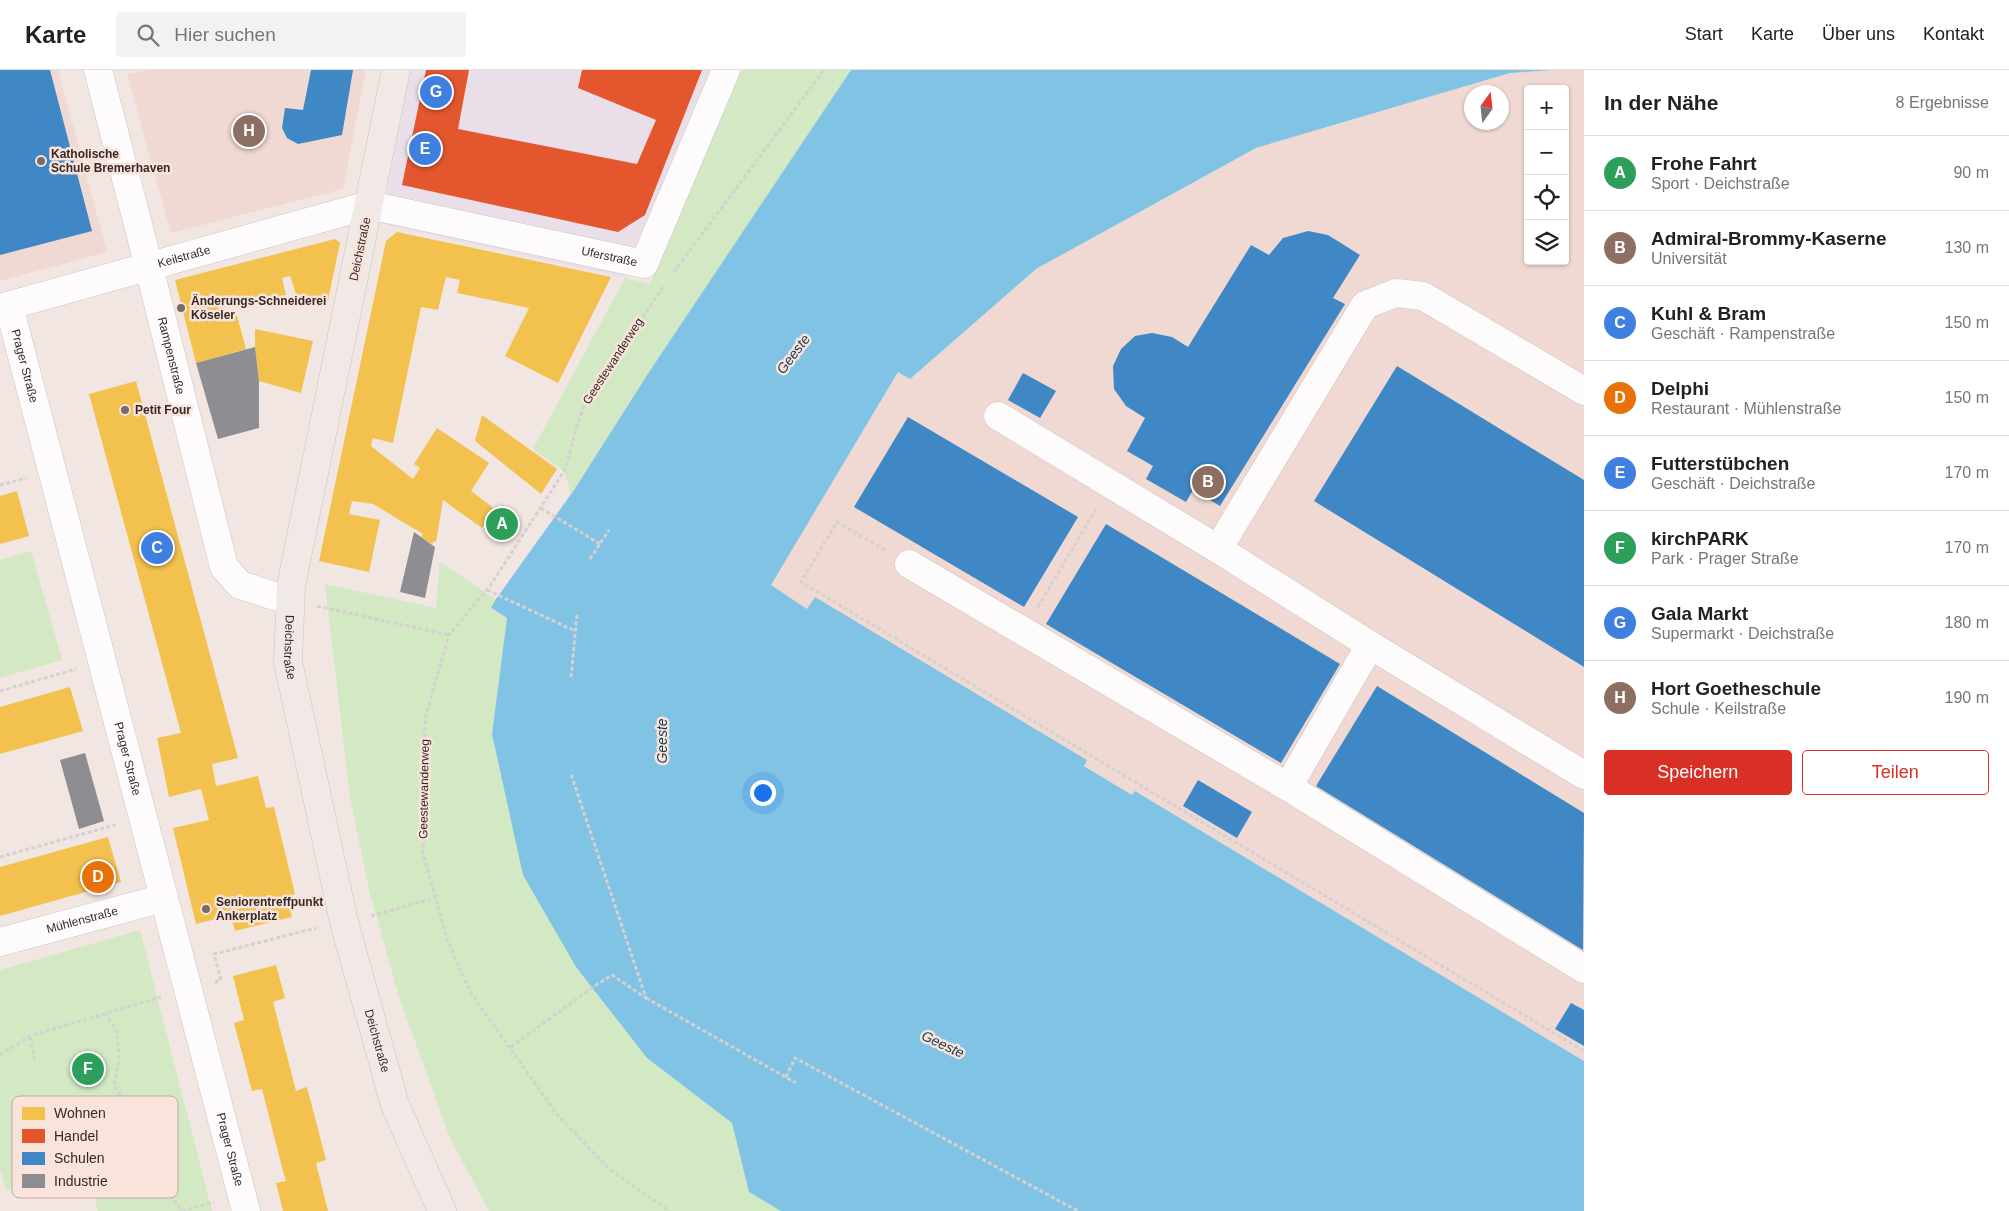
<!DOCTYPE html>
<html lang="de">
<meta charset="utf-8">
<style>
body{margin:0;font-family:Helvetica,sans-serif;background:#f2f2f2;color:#222}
.controls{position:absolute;right:15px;top:15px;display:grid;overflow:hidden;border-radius:5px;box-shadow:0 1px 4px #0004}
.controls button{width:45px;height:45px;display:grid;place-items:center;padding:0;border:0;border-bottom:1px solid #e0e0e0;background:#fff;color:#222;font:25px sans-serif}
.compass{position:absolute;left:1464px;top:15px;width:45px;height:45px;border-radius:50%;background:#fff;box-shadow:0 1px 4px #0004;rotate:15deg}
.you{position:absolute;left:762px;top:722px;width:18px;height:18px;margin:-12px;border:4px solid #fff;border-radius:50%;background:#1a73e8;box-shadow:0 0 0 8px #1a73e833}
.badge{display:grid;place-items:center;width:32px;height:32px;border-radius:50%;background:#d93025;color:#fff;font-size:16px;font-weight:700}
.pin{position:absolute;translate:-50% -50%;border:2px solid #fff;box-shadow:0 1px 5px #0006}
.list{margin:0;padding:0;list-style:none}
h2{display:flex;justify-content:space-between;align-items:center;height:65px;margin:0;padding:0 20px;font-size:21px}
h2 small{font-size:16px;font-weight:400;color:#767676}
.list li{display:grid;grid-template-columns:32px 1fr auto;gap:15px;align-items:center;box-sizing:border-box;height:75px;padding:0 20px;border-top:1px solid #e0e0e0}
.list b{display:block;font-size:19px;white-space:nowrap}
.list p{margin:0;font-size:16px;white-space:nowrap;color:#767676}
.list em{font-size:16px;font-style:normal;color:#767676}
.actions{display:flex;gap:10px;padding:15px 20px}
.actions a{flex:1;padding:11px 0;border:1px solid #d93025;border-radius:5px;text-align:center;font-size:18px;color:#d93025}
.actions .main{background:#d93025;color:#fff}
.icon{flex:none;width:28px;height:28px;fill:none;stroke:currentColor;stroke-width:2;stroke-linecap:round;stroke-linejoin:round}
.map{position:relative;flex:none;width:1584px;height:1141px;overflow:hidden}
header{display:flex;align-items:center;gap:30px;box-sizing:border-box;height:70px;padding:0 25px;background:#fff;border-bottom:1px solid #e0e0e0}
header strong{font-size:24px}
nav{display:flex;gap:28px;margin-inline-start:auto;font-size:18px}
.search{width:350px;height:45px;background:#f2f2f2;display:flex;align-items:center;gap:12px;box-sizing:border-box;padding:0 18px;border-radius:5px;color:#767676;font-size:19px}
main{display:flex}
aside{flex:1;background:#fff}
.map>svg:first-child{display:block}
</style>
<header>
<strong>Karte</strong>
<div class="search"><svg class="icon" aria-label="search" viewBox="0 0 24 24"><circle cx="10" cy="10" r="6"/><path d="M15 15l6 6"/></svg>Hier suchen</div>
<nav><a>Start</a><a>Karte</a><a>Über uns</a><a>Kontakt</a></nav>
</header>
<main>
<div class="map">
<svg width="1584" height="1141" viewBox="0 0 1584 1141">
<rect width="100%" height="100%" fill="#f2e6e2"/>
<path fill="#eadfe9" d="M410 0H710L625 208 381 154Z"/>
<path fill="#efd9d2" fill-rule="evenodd" d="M0 0H58L107 182 0 211Z
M150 0H366L343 119 171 163 127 4Z
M1553 0H1584V991L1136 721 1132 725 1084 695 1087 690 815 528 807 539 771 515 898 302 910 309 1036 199 1256 78 1510 3ZM1528 19H1565V191H1528ZM1472 22H1502V52H1472Z"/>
<path fill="#d2e9c3" d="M742 0H851L651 299 571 424 564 401 533 379 625 208 650 214 731 20Z
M31 481 62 590 0 608V490Z
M440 492 496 529 491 539 507 548 492 664 576 897 647 988 732 1053 749 1122 781 1141H489L450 1068 399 927 369 820 350 727 325 514 436 538Z
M140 860 212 1141H98L87 1099 6 1120 0 1099V900Z"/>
<path fill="#81c3e5" d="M851 0H1553L1510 3 1256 78 1036 199 910 309 898 302 771 515 807 539 815 527 1087 690 1084 696 1132 725 1135 721 1584 991V1141H781L749 1122 732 1053 647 988 576 897 523 805 492 664 507 548 491 538 496 529 574 420 651 299Z"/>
<path fill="#f2c14e" d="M397 162 611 207 558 313 505 286 529 238 457 223 460 210 446 207 438 240 421 237 393 373 373 368 371 376 413 409 420 398 414 394 437 358 489 393 471 421 496 440 482 458 443 430 436 472 434 471 432 474 421 467 423 464 373 434 352 431 349 444 380 450 369 502 319 491 386 171Z
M335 169 340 173 328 230 296 224 290 206 282 208 286 225 267 230 266 224 218 236 221 246 236 242 246 279 196 293 175 210Z
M255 259 313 271 301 323 259 311 255 277Z
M136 311 238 688 212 694 216 716 258 706 266 738 274 737 295 824 287 826 292 847 235 861 231 845 196 854 173 758 209 750 201 719 169 727 157 668 181 663 89 324Z
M482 345 557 399 541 424 475 371Z
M17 421 29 466 0 474V426Z
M70 617 83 661 0 684V637Z
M108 767 121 812 0 846V797Z
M276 895 285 928 273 932 296 1021 307 1017 326 1090 316 1093 328 1141H283L276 1113 286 1111 283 1101 262 1019 252 1021 234 953 244 950 233 906Z"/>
<path fill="#e4572e" d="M426 0H469L458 59 637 94 656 50 578 18 582 0H702L645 145 618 162 402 115Z"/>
<path fill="#3f88c5" d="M0 0H50L92 161 0 185Z
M311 0H353L342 65 298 74 287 68 282 58 285 38 303 40Z
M1308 161 1328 165 1360 185 1333 228 1345 234 1220 436 1193 420 1186 432 1146 409 1153 396 1127 381 1145 348 1126 336 1114 319 1113 296 1121 279 1135 266 1152 263 1172 267 1188 277 1251 175 1269 185 1283 168Z
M1397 296 1584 410V597L1314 431Z
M1023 303 1056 321 1040 348 1008 330Z
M908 347 1078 447 1024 537 854 437Z
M1106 454 1340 594 1281 693 1046 554Z
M1377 616 1584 743 1583 880 1316 716Z
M1198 710 1252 742 1237 768 1183 736Z
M1571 933 1584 940V976L1555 959Z"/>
<path fill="#8d8d92" d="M255 277 259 311V358L218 369 196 293Z
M414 462 435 477 425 528 400 522Z
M85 683 104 751 79 759 60 690Z"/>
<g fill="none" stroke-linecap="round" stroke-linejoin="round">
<defs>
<g id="minor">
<path id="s1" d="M98 0 149 197 224 497 240 515 290 531"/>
<path id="s2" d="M9 236 246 1141"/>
<path id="s3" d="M0 238 369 135 644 194 726 0"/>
<path d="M998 346 1218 479 1370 575 1584 705"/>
<path d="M1218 479 1365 235 1396 223 1423 226 1584 321"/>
<path d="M909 494 1288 717 1584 899"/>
<path d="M1288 717 1370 575"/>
<path id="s4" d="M0 872 164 828"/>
</g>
<g id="major">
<path id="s5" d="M396 0 291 516 288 592 344 852 395 1035 442 1141"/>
</g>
</defs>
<use href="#minor" stroke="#cec4c0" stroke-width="29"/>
<use href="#major" stroke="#c9c4c1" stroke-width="29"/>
<path stroke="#d4d1d0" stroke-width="3" stroke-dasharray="4 2.5" stroke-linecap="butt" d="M674 202 824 0
M663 217 585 332 574 366 566 398 490 516 449 565 426 645 421 706 424 761 423 783 447 869 471 923 556 1043 608 1098 669 1141
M0 415 26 408
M541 438 600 474
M885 480 837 452 801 512 1584 981
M590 489 609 460
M487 520 575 561
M317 536 449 565
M1038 537 1096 439
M571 607 577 544
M0 621 76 599
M0 787 115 755
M371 846 434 828
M215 912 221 910 214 884 316 858
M646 928 796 1013
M105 943 117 962 119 989 114 1015 148 1070 155 1105 182 1141
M30 967 35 993
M511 977 593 917 612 905 646 928 571 704
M0 985 30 966 161 927
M786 1007 795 988 1078 1141
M182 1141 214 1132"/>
<use href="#minor" stroke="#fdfbfb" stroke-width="28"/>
<use href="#major" stroke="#f1e9e5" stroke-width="28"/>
</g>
<g fill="#766c68" stroke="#f9e3db" stroke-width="2">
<circle cx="41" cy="91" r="5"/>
<circle cx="181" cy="238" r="5"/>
<circle cx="125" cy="340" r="5"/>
<circle cx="206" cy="839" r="5"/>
</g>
<g text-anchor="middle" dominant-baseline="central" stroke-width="5" stroke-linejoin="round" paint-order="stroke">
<g font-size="12" font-weight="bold" fill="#332a27" stroke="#f9e3db" text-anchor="start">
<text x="51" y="84">Katholische<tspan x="51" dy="14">Schule Bremerhaven</tspan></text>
<text x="191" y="231">Änderungs-Schneiderei<tspan x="191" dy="14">Köseler</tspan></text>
<text x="135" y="340">Petit Four</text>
<text x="216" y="832">Seniorentreffpunkt<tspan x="216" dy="14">Ankerplatz</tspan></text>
</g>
<g font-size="12" fill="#332a27" stroke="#f9e3db">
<text transform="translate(360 179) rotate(-78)">Deichstraße</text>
<text stroke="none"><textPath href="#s3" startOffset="191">Keilstraße</textPath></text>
<text stroke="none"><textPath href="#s3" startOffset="629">Uferstraße</textPath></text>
<text stroke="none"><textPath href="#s1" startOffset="295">Rampenstraße</textPath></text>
<text transform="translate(613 291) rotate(-57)">Geestewanderweg</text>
<text stroke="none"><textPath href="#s2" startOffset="62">Prager Straße</textPath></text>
<text stroke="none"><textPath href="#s5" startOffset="588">Deichstraße</textPath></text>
<text stroke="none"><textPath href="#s2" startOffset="468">Prager Straße</textPath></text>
<text transform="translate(424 719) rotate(-89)">Geestewanderweg</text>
<text stroke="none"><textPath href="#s4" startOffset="85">Mühlenstraße</textPath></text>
<text stroke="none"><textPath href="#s5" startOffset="992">Deichstraße</textPath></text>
<text stroke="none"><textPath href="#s2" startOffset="872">Prager Straße</textPath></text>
</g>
<g font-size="14" font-style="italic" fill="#123d52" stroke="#f9e3db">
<text transform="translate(793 284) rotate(-53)">Geeste</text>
<text transform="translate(662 671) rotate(-90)">Geeste</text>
<text transform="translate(943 974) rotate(25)">Geeste</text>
</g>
</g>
<rect x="12" y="1026" width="166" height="102" rx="8" fill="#f9e3db" stroke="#beaca5" stroke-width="1"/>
<rect x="22" y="1037" width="23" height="13" fill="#f2c14e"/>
<rect x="22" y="1059" width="23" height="14" fill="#e4572e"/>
<rect x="22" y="1082" width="23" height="13" fill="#3f88c5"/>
<rect x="22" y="1104" width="23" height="14" fill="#8d8d92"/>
<g font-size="14" fill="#332a27">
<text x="54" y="1048">Wohnen</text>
<text x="54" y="1071">Handel</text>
<text x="54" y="1093">Schulen</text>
<text x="54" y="1116">Industrie</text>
</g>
</svg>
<div class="controls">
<button>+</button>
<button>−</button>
<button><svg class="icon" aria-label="locate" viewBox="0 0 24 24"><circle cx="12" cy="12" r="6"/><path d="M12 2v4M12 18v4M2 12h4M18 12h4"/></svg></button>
<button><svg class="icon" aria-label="layers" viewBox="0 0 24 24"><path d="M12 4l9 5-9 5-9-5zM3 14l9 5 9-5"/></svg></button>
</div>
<svg class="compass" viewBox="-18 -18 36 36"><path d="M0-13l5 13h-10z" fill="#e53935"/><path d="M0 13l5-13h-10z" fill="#767676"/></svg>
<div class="you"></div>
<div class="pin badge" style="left:502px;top:454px;background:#2e9e5b">A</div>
<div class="pin badge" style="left:1208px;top:412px;background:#8d6e63">B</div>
<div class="pin badge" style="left:157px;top:478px;background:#3f7fe0">C</div>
<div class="pin badge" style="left:98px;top:807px;background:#e8710a">D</div>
<div class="pin badge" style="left:425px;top:79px;background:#3f7fe0">E</div>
<div class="pin badge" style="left:88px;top:999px;background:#2e9e5b">F</div>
<div class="pin badge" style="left:436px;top:22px;background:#3f7fe0">G</div>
<div class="pin badge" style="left:249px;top:61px;background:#8d6e63">H</div>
</div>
<aside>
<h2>In der Nähe<small>8 Ergebnisse</small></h2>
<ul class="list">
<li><span class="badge" style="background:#2e9e5b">A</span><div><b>Frohe Fahrt</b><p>Sport · Deichstraße</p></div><em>90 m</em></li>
<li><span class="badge" style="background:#8d6e63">B</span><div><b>Admiral-Brommy-Kaserne</b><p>Universität</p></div><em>130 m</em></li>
<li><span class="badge" style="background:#3f7fe0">C</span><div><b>Kuhl &amp; Bram</b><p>Geschäft · Rampenstraße</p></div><em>150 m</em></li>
<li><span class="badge" style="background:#e8710a">D</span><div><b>Delphi</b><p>Restaurant · Mühlenstraße</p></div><em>150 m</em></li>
<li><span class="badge" style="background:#3f7fe0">E</span><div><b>Futterstübchen</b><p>Geschäft · Deichstraße</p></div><em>170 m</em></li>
<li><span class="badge" style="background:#2e9e5b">F</span><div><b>kirchPARK</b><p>Park · Prager Straße</p></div><em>170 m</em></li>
<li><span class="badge" style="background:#3f7fe0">G</span><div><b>Gala Markt</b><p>Supermarkt · Deichstraße</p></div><em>180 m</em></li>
<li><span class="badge" style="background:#8d6e63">H</span><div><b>Hort Goetheschule</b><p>Schule · Keilstraße</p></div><em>190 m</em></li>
</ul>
<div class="actions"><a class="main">Speichern</a><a>Teilen</a></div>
</aside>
</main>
